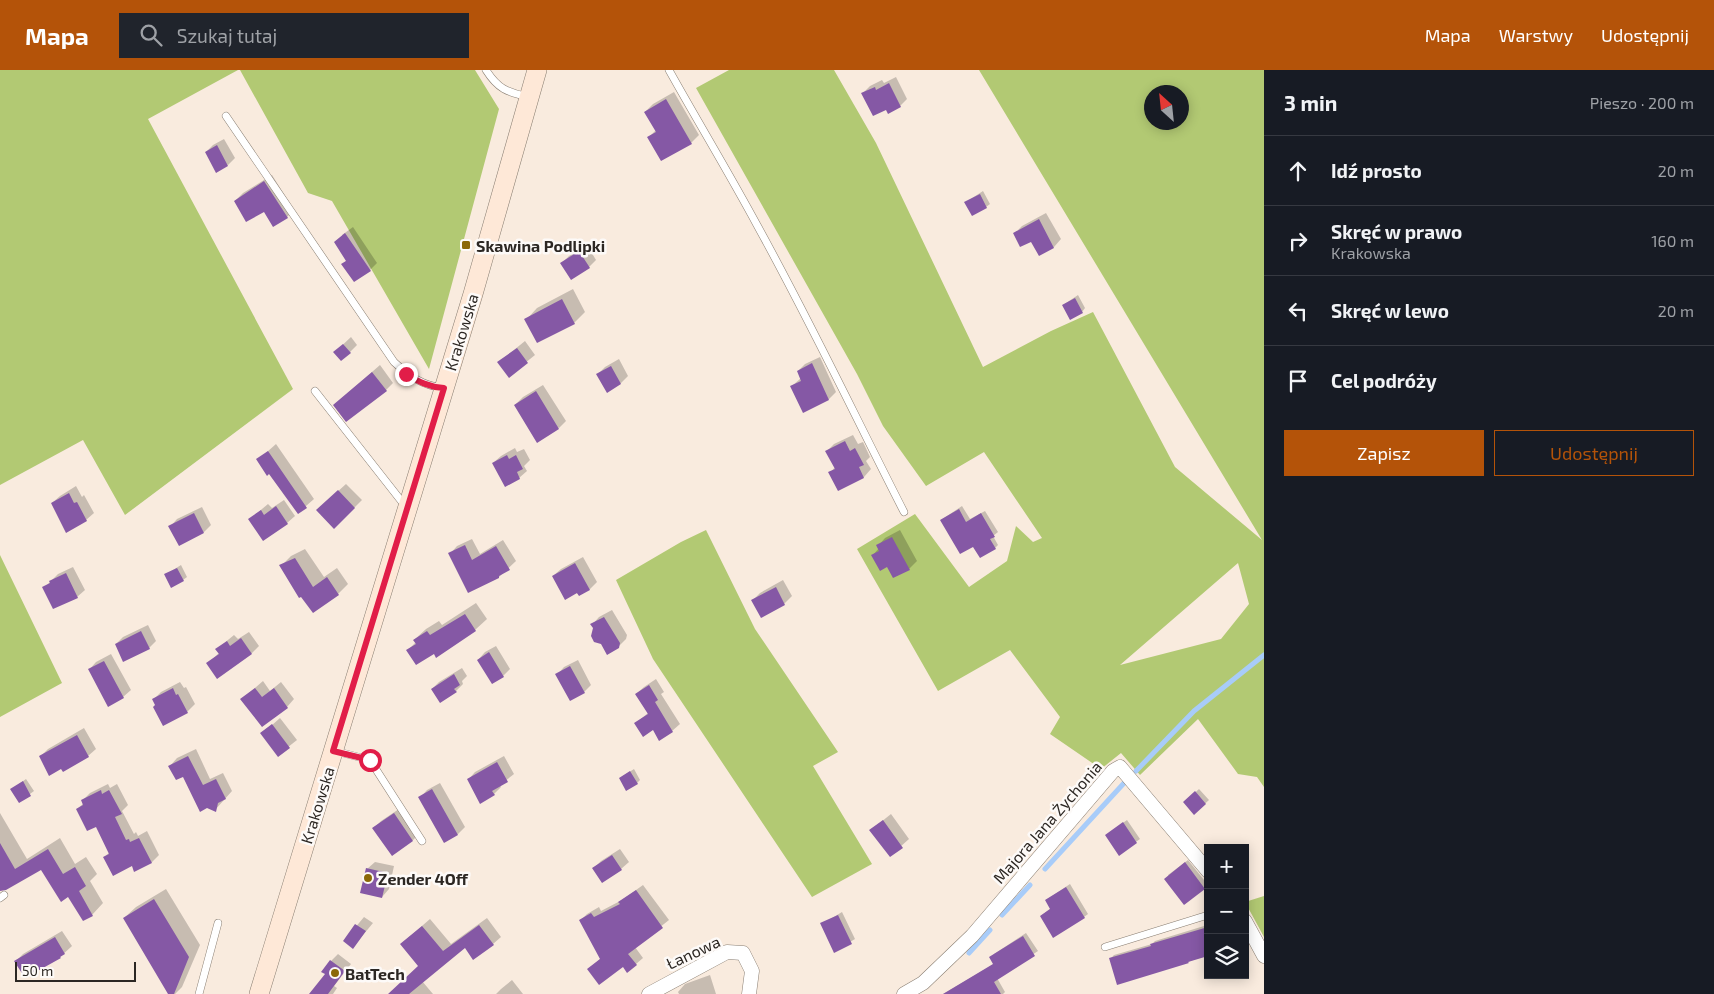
<!DOCTYPE html>
<html lang="pl">
<meta charset="utf-8">
<style>
body{margin:0;font-family:"Exo 2",sans-serif;background:#20242c;color:#f1f3f6}
.controls{position:absolute;right:15px;bottom:15px;display:grid;overflow:hidden;border-radius:0px;box-shadow:0 2px 12px #0003}
.controls button{width:45px;height:45px;display:grid;place-items:center;padding:0;border:0;border-bottom:1px solid #363941;background:#171b24;color:#f1f3f6;font:25px sans-serif}
.compass{position:absolute;left:1144px;top:15px;width:45px;height:45px;border-radius:50%;background:#171b24;box-shadow:0 2px 12px #0003;rotate:333deg}
.scale{position:absolute;left:15px;bottom:12px;width:121px;box-sizing:border-box;padding-left:5px;border:2px solid #2c2723;border-top:0;font-size:14px;line-height:18px;white-space:nowrap;color:#2c2723;-webkit-text-stroke:4px #fdfaf8;paint-order:stroke}
.stop{position:absolute;width:15px;height:15px;margin:-11px;border:4px solid #e11d48;border-radius:50%;background:#fff}
.stop.end{background:#e11d48;border-color:#fff;box-shadow:0 1px 5px #0008}
.list{margin:0;padding:0;list-style:none}
h2{display:flex;justify-content:space-between;align-items:center;height:65px;margin:0;padding:0 20px;font-size:21px}
h2 small{font-size:16px;font-weight:400;color:#9ea1a6}
.list li{display:grid;grid-template-columns:32px 1fr auto;gap:15px;align-items:center;box-sizing:border-box;height:70px;padding:0 20px;border-top:1px solid #363941}
.list b{display:block;font-size:19px;white-space:nowrap}
.list p{margin:0;font-size:16px;white-space:nowrap;color:#9ea1a6}
.list em{font-size:16px;font-style:normal;color:#9ea1a6}
.actions{display:flex;gap:10px;padding:15px 20px}
.actions a{flex:1;padding:11px 0;border:1px solid #b45309;border-radius:0px;text-align:center;font-size:18px;color:#b45309}
.actions .main{background:#b45309;color:#fff}
.icon{flex:none;width:28px;height:28px;fill:none;stroke:currentColor;stroke-width:2;stroke-linecap:round;stroke-linejoin:round}
.map{position:relative;flex:none;width:1264px;height:924px;overflow:hidden}
header{display:flex;align-items:center;gap:30px;box-sizing:border-box;height:70px;padding:0 25px;background:#b45309;color:#fff}
header strong{font-size:24px}
nav{display:flex;gap:28px;margin-inline-start:auto;font-size:18px}
.search{width:350px;height:45px;background:#20242c;display:flex;align-items:center;gap:12px;box-sizing:border-box;padding:0 18px;border-radius:0px;color:#9ea1a6;font-size:19px}
main{display:flex}
aside{flex:1;background:#171b24}
.map>svg:first-child{display:block}
</style>
<header>
<strong>Mapa</strong>
<div class="search"><svg class="icon" aria-label="search" viewBox="0 0 24 24"><circle cx="10" cy="10" r="6"/><path d="M15 15l6 6"/></svg>Szukaj tutaj</div>
<nav><a>Mapa</a><a>Warstwy</a><a>Udostępnij</a></nav>
</header>
<main>
<div class="map">
<svg width="1264" height="924" viewBox="0 0 1264 924">
<rect width="100%" height="100%" fill="#f9ebde"/>
<path fill="#b2c973" fill-rule="evenodd" d="M0 0H238L148 49 293 319 125 445 83 370 0 415Z
M240 0H475L499 39 429 299 332 131 308 123Z
M729 0H834L876 73 983 297 1051 261 1093 242 1175 397 1262 470 979 0H1264V717L1257 707 1238 704 1198 649 1140 705 1121 683 1101 699 1050 664 1060 647 1010 580 938 621 857 479 915 444 969 517 1007 491 1016 456 1033 472 1042 468 984 382 926 416 883 356 857 304 696 18ZM1152 22H1182V52H1152ZM1238 493 1249 534 1221 569 1120 595Z
M706 460 755 559 838 682 813 696 872 794 812 827 653 589 616 510 681 472Z
M0 485 62 613 0 647Z
M1264 826V867L1245 832Z"/>
<path fill="#0003" d="M896 7 907 29 900 36 887 38 863 23 870 16 882 10 884 13Z
M674 22 699 65 691 73 662 90 649 67 656 60 645 42 653 34Z
M224 69 235 88 228 95 206 82 213 75Z
M272 105 294 140 287 147 235 131 243 123Z
M983 121 990 134 986 137 966 132Z
M1046 143 1061 169 1054 177 1039 185 1031 170 1014 164 1022 156Z
M353 157 377 193 370 200 343 194 347 190 342 165Z
M587 175 596 190 589 197 562 193 569 186Z
M573 219 585 242 574 253 526 250 537 238Z
M1078 225 1085 238 1082 242 1063 235Z
M351 267 357 275 350 282H335Z
M525 271 535 285 509 306 499 292Z
M820 287 836 322 829 329 804 341 792 316 801 308 798 301 805 294Z
M619 289 628 306 621 313 607 321 598 304 605 297Z
M380 295 393 313 386 320 334 335Z
M543 315 566 351 559 358 515 335 523 327Z
M853 365 858 374 863 372 870 387 866 391 871 399 864 407 838 420 830 403 835 397 827 381 834 374Z
M276 374 314 429 298 443 270 402 258 390Z
M515 378 517 382 524 379 530 390 524 396 527 401 519 408 493 393 501 386Z
M346 414 362 430 354 438 325 433Z
M76 416 82 427 84 425 94 443 86 450 52 433 60 426Z
M284 430 295 446 287 453 250 449 268 434 272 438Z
M962 436 970 449 985 441 998 462 993 466 998 475 995 478 973 475 941 450Z
M202 437 211 455 204 462 170 457 177 449Z
M900 460 917 491 909 499 894 507 888 496 873 485 879 478 878 476 885 468Z
M472 469 480 484 503 470 516 491 499 507 450 484 457 476Z
M305 479 324 507 337 498 348 514 338 524 313 541 281 496 291 486Z
M583 487 597 512 590 519 579 525 553 506 561 499Z
M181 495 187 507 183 510 165 505Z
M73 497 85 520 77 527 44 518 58 504Z
M783 510 792 526 784 534 762 546 753 530 760 523Z
M476 533 487 549 475 560 434 582 408 580 416 572 414 570 426 559 439 551 442 555Z
M612 540 627 565 626 569 618 577 594 558 592 555 599 547Z
M148 555 156 571 149 578 116 574 123 567Z
M249 562 259 576 252 583 218 607 208 593 219 583 217 579 234 565 238 569Z
M496 576 510 599 503 606 478 590 485 582Z
M111 584 131 620 123 627 89 600 96 592Z
M578 590 591 615 584 622 557 605 564 597Z
M462 598 467 606 462 611 463 614 456 621 432 619 439 612Z
M656 609 664 622 661 624 680 654 672 661 653 658 636 653 648 643 636 624 644 617Z
M263 611 270 621 281 612 294 629 287 637 242 629Z
M180 612 184 618 186 617 195 634 187 642 163 654 154 629 161 622Z
M280 648 297 670 278 685 262 664Z
M84 658 96 679 88 686 40 687 48 679Z
M196 679 210 709 223 703 232 721 215 740 183 705 170 696 177 688Z
M504 686 514 704 500 715 501 717 494 724 468 710 475 702Z
M634 699 640 710 637 713 620 708Z
M26 709 34 721 19 732 12 719Z
M440 713 465 757 458 764 445 772 420 728 427 720Z
M108 714 110 718 117 714 128 735 122 741 134 764 136 762 138 766 147 761 159 785 152 792 135 801 132 795 104 787 110 782 96 755 77 739 84 733 82 731 90 723Z
M1199 719 1209 730 1195 743 1185 732Z
M402 737 420 763 413 770 392 784 374 758 381 751Z
M0 743 27 789 60 768 75 794 86 787 97 804 90 811 103 833 92 845 69 826 42 798 0 820Z
M891 744 909 769 890 786 871 760Z
M1127 750 1140 769 1119 784 1110 762Z
M620 779 629 792 621 799H593L601 791Z
M1188 790 1208 815 1185 834 1168 805Z
M375 792 394 796 389 819 382 827 367 799Z
M1070 814 1088 844 1084 847 1041 846 1051 838 1046 830Z
M643 815 669 850 635 877 643 888 636 894 589 899 601 888 581 850 587 844 599 837 601 841 622 830Z
M166 819 200 875 182 917 175 924H169L124 848 136 837Z
M842 842 855 869 835 881 822 854Z
M364 847 373 853 353 877 344 871Z
M487 848 501 867 493 874 465 877 422 911 433 924H392L419 896 401 874 430 849 451 874Z
M1208 854V884L1188 892 1111 888 1114 885 1152 874 1155 871 1204 856Z
M62 861 72 876 60 887 16 891 23 884Z
M1026 863 1038 881 997 908 1005 922 1003 924H943L994 894V884Z
M338 884 351 894 334 916 337 918 333 924H310L327 904 331 891Z
M710 905 716 924H679L678 922 685 914Z
M512 910 523 924H496L501 919Z"/>
<g fill="none" stroke-linecap="round" stroke-linejoin="round">
<path stroke="#a8ccf9" stroke-width="5" d="M1136 701 1194 641 1264 585
M1045 799 1125 712
M1002 845 1030 815
M969 883 990 860"/>
</g>
<path fill="#8558a5" d="M889 13 901 37 888 44 886 40 873 46 861 23 875 17 876 20Z
M666 29 692 74 661 91 647 67 656 62 644 42Z
M217 75 228 96 216 103 205 82Z
M264 111 288 148 273 157 264 142 246 152 234 131Z
M980 124 987 138 972 146 964 132Z
M1039 149 1054 178 1039 186 1031 172 1020 177 1013 163Z
M345 163 371 201 354 212 341 194 346 191 334 172Z
M579 181 590 198 571 210 560 193Z
M1075 228 1083 243 1070 250 1062 235Z
M562 229 575 254 537 273 524 249Z
M343 274 351 283 341 291 333 282Z
M517 278 528 293 509 308 497 292Z
M812 293 829 330 803 343 790 316 801 311 797 301Z
M611 296 621 314 607 323 596 304Z
M372 302 387 321 346 352 333 335Z
M536 321 559 359 537 373 514 335Z
M845 371 850 381 855 378 864 395 859 397 864 408 838 421 828 402 835 399 825 381Z
M268 381 307 438 298 444 269 404 267 406 256 389Z
M507 385 509 389 516 385 523 399 517 402 520 409 505 417 492 393Z
M338 420 355 438 334 459 316 440Z
M69 423 74 433 77 432 87 451 66 463 51 433Z
M276 436 288 454 263 471 248 449 261 440 264 445Z
M959 439 966 452 981 443 995 467 990 469 996 479 980 488 973 477 960 484 940 450Z
M194 443 204 463 179 476 168 456Z
M892 467 910 500 893 508 887 497 880 501 871 485 879 481 876 475Z
M465 475 472 490 496 476 510 500 499 506V508L468 523 448 483Z
M295 488 313 517 327 507 339 525 313 543 301 527 299 528 279 495Z
M575 493 590 520 579 526 577 523 565 530 552 506Z
M177 498 184 511 171 518 164 504Z
M66 503 78 528 53 539 42 517 50 513 49 511Z
M776 517 785 535 761 548 751 530Z
M465 544 476 561 436 588 434 584 416 595 406 580 416 574 413 570 427 561 430 565Z
M604 547 620 573 619 578 607 585 601 574 594 572 591 566 593 558 590 554Z
M141 561 150 579 123 592 115 574Z
M241 568 252 584 217 609 206 593 219 584 215 579 227 571 230 576Z
M489 582 504 607 492 614 477 590Z
M104 591 124 628 108 637 88 599Z
M570 596 585 623 570 631 555 604Z
M454 604 460 615 454 619 457 622 440 633 431 619Z
M649 615 658 630 655 632 673 662 659 671 653 660 643 667 634 653 648 644 635 624Z
M173 618 176 625 178 624 188 643 163 656 153 637 155 635 152 629Z
M255 618 262 627 274 618 288 638 262 657 240 629Z
M272 654 290 678 278 687 260 663Z
M77 665 89 687 63 702 61 699 49 706 39 686Z
M188 686 203 715 216 709 226 729 218 733 216 742 207 738 200 742 183 707 176 710 168 696Z
M497 692 508 712 492 721 495 725 480 734 467 709Z
M630 701 638 714 626 721 619 708Z
M23 711 31 726 19 733 10 719Z
M432 719 458 765 444 773 418 727Z
M101 720 102 724 109 720 122 744 115 747 126 770 129 769 130 772 139 768 152 793 134 802 132 796 113 806 103 787 109 784 96 757 87 761 76 739 83 735 81 730Z
M1195 721 1206 734 1194 745 1183 732Z
M394 743 413 771 392 786 372 758Z
M883 750 903 778 890 787 869 760Z
M1123 752 1137 773 1119 786 1105 765Z
M0 773 15 799 48 779 63 804 75 797 86 816 79 821 93 846 83 851 68 827 61 832 41 800 6 820 0 821Z
M612 785 622 800 602 813 592 798Z
M1185 792 1205 819 1184 835 1164 809Z
M366 798 388 803 382 828 360 823Z
M1066 817 1085 848 1053 868 1040 846 1050 839 1045 830Z
M636 820 663 858 628 884 637 895 627 903 623 897 599 915 587 899 600 889 579 850 591 843 594 847 620 834 618 832Z
M154 829 189 887 174 924H168L123 848Z
M838 845 852 874 834 883 820 853Z
M355 854 366 861 353 879 343 871Z
M479 855 494 875 473 890 465 878 409 924H388L418 896 400 874 422 856 443 881Z
M1208 857V886L1188 892 1189 893 1117 915 1109 888 1151 876 1150 874Z
M1023 866 1035 886 994 912 1001 924H943L993 894 989 887Z
M55 867 65 884 60 887 61 888 25 908 14 891Z
M330 890 345 901 328 924H309L325 904 321 902Z"/>
<g fill="none" stroke-linecap="round" stroke-linejoin="round">
<defs>
<path id="service" d="M486 0C498 19 507 22 528 27
M669 0C698 52 729 103 757 155 809 249 855 346 904 442
M226 46 394 292C409 306 423 316 444 318
M315 321 406 437
M335 681 370 690 422 771
M0 828 4 825
M1105 877 1208 845
M199 924 218 853"/>
<path id="minor" d="M1245 851 1264 886
M649 924 727 882 743 883 752 901 749 924
M904 924 923 913 972 866 1113 701 1120 697 1208 801"/>
<path id="secondary" d="M259 924 473 224 537 0"/>
</defs>
<use href="#service" stroke="#897e72" stroke-width="8"/>
<use href="#minor" stroke="#897e72" stroke-width="15"/>
<use href="#secondary" stroke="#897e72" stroke-width="20"/>
<use href="#service" stroke="#fff" stroke-width="7"/>
<use href="#minor" stroke="#fff" stroke-width="14"/>
<use href="#secondary" stroke="#fee8d7" stroke-width="19"/>
</g>
<g fill="none" stroke-linecap="round" stroke-linejoin="round">
<path stroke="#e11d48" stroke-width="6" d="M370 690 333 681 444 318C429 317 419 312 406 304"/>
</g>
<g fill="#8b6808" stroke="#fdfaf8" stroke-width="2">
<rect x="461" y="170" width="10" height="10" rx="2.5"/>
<circle cx="368" cy="808" r="5"/>
<circle cx="335" cy="903" r="5"/>
</g>
<g text-anchor="middle" dominant-baseline="central" stroke-width="5" stroke-linejoin="round" paint-order="stroke">
<g font-size="16" font-weight="bold" fill="#2c2723" stroke="#fdfaf8" text-anchor="start">
<text x="476" y="175">Skawina Podlipki</text>
<text x="378" y="808">Zender 4Off</text>
<text x="345" y="903">BatTech</text>
</g>
<g font-size="16" fill="#2c2723" stroke="#fdfaf8">
<text transform="translate(461 262) rotate(-73)">Krakowska</text>
<text transform="translate(317 735) rotate(-73)">Krakowska</text>
<text transform="translate(1047 752) rotate(-49)">Majora Jana Żychonia</text>
<text transform="translate(693 882) rotate(-25)">Łanowa</text>
</g>
</g>
</svg>
<div class="controls">
<button>+</button>
<button>−</button>
<button><svg class="icon" aria-label="layers" viewBox="0 0 24 24"><path d="M12 4l9 5-9 5-9-5zM3 14l9 5 9-5"/></svg></button>
</div>
<svg class="compass" viewBox="-18 -18 36 36"><path d="M0-13l5 13h-10z" fill="#e53935"/><path d="M0 13l5-13h-10z" fill="#9ea1a6"/></svg>
<div class="scale">50 m</div>
<div class="stop" style="left:370px;top:690px"></div>
<div class="stop end" style="left:406px;top:304px"></div>
</div>
<aside>
<h2>3 min<small>Pieszo · 200 m</small></h2>
<ul class="list">
<li><svg class="icon" aria-label="ahead" viewBox="0 0 24 24"><path d="M12 20V5M6 11l6-6 6 6"/></svg><div><b>Idź prosto</b></div><em>20 m</em></li>
<li><svg class="icon" aria-label="right" viewBox="0 0 24 24"><path d="M7 20v-9h11M14 6l5 5-5 5"/></svg><div><b>Skręć w prawo</b><p>Krakowska</p></div><em>160 m</em></li>
<li><svg class="icon" aria-label="left" viewBox="0 0 24 24"><path d="M17 20v-9H6M10 6l-5 5 5 5"/></svg><div><b>Skręć w lewo</b></div><em>20 m</em></li>
<li><svg class="icon" aria-label="arrive" viewBox="0 0 24 24"><path d="M6 21V4h12l-3 4 3 4H6"/></svg><div><b>Cel podróży</b></div></li>
</ul>
<div class="actions"><a class="main">Zapisz</a><a>Udostępnij</a></div>
</aside>
</main>
